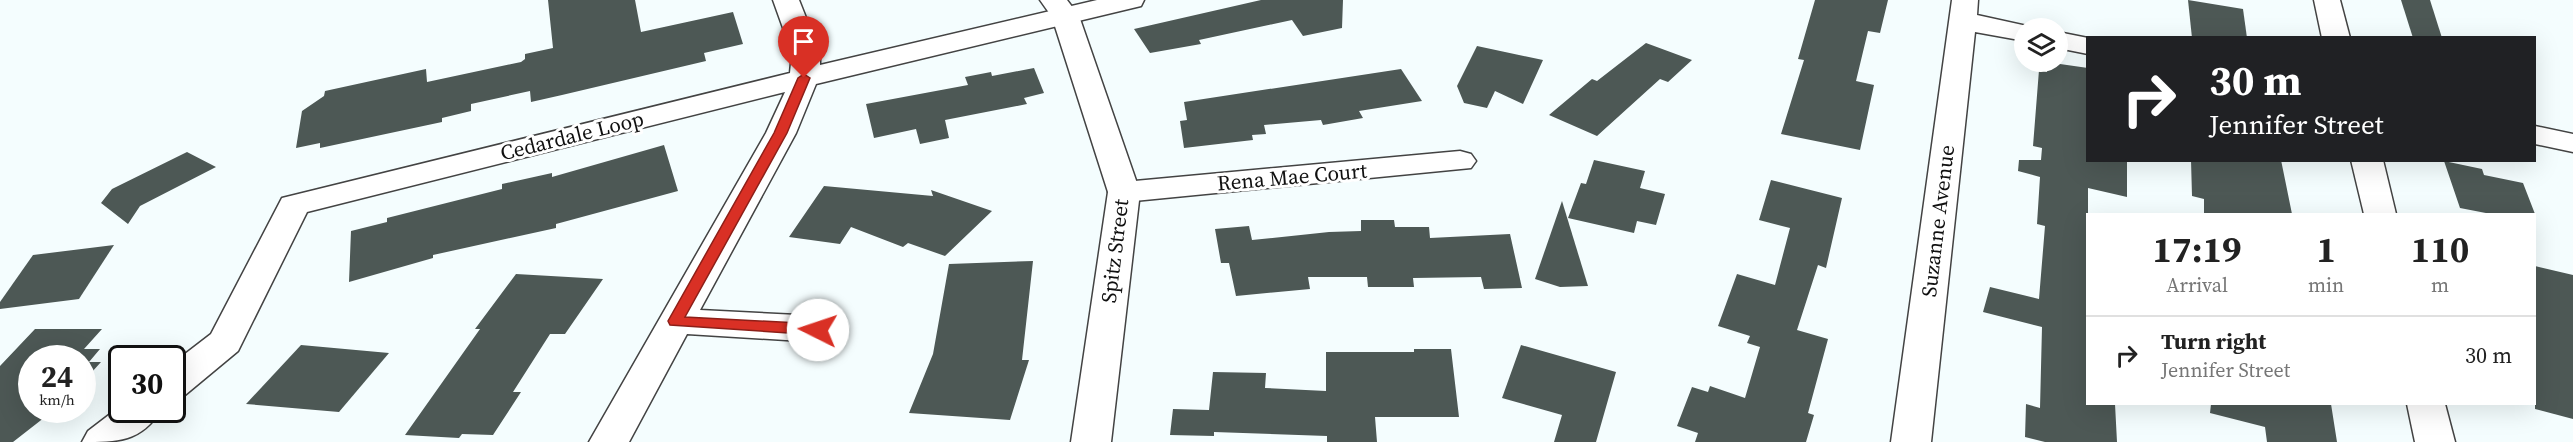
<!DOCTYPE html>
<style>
:root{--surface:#fff;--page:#f6f6f6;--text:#222;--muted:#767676;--line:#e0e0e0}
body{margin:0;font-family:"Source Serif 4",serif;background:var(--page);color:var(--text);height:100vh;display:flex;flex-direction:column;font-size:22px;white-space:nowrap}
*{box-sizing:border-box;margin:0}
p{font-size:20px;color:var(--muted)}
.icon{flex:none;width:33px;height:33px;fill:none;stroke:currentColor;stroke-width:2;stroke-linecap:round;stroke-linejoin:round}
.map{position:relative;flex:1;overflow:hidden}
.sheet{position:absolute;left:2086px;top:213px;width:450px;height:192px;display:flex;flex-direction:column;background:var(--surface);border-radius:0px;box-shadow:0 6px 24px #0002}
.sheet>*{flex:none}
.top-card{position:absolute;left:2086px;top:36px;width:450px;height:126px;border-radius:0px;box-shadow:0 6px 24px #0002;background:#202124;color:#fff;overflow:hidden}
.controls{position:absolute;left:2014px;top:18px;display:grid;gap:12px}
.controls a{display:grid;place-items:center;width:54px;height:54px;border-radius:50%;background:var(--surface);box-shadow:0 6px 24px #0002;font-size:30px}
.speed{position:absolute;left:18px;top:345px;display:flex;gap:12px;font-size:30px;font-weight:700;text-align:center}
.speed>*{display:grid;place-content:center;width:78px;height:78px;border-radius:50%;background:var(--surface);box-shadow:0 6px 24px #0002;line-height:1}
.speed small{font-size:15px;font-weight:400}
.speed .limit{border:3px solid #111;border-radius:9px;background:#fff;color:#111}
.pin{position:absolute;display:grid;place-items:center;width:51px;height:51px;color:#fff;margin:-62px -26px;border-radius:50% 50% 50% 0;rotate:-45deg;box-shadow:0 0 6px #0007}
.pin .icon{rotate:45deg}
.me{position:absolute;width:66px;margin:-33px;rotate:274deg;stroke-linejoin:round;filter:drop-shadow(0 0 4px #0008)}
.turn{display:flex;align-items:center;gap:21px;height:126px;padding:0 24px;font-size:27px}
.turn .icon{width:78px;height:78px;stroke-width:2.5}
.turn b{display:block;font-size:42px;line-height:51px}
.eta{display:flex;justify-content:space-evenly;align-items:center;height:102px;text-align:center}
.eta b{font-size:36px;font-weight:700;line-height:42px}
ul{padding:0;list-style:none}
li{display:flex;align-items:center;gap:18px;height:78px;padding:0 24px;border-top:2px solid var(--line)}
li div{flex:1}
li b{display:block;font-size:22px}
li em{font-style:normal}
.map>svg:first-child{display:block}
</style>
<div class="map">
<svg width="2573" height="442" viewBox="0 0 2573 442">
<rect width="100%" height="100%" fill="#f4fdfe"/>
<g fill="#4d5855">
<polygon points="548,0 635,0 641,32 733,12 743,44 704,53 706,61 562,95 531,102 530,91 471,104 471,111 442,118 442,122 320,148 320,143 296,148 302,111 324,96 325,91 426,69 427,82 521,62 525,59 525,54 553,48"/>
<polygon points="1261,0 1343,0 1342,28 1303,36 1292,20 1199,40 1201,44 1150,53 1134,29"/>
<polygon points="1815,0 1888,0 1880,33 1868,31 1856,81 1874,85 1860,150 1781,134 1804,60 1798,59"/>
<polygon points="2188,0 2243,9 2247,38 2192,38"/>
<polygon points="2401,0 2430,0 2442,38 2413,38"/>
<polygon points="1646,43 1692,60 1668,82 1660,79 1597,136 1549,115 1592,79 1597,81"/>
<polygon points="1477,46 1543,60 1523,104 1495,91 1487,108 1464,103 1457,86"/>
<polygon points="2046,62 2088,68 2088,160 2127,160 2127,197 2088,188 2088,404 2115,404 2117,442 2045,442 2025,437 2026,404 2040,408 2042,327 1983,312 1990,287 2039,299 2045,226 2037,224 2040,177 2018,171 2019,160 2041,160 2042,148 2033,146 2039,70 2047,72"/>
<polygon points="1034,68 1044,93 1024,98 1027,104 945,120 949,138 920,144 916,129 874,138 866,104 968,85 965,77 991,72 992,76"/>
<polygon points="1401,69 1422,101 1359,111 1363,118 1323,125 1321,120 1264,125 1266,134 1252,135 1253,140 1184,148 1180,121 1187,120 1184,102"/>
<polygon points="664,145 678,191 556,224 556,228 433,255 433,258 349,282 351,231 387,222 387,218 502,189 502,184 552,173 552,177"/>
<polygon points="187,152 216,167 140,206 128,224 101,203 112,189"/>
<polygon points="1594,160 1645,171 1640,188 1665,194 1656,225 1637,221 1634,233 1568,218 1581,183 1586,184"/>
<polygon points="2191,160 2281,160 2292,214 2204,214 2204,199 2192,196"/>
<polygon points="2444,161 2482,169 2484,175 2523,183 2535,214 2491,214 2460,208"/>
<polygon points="1771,180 1842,198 1826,268 1818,265 1797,330 1828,339 1808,413 1814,415 1806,442 1695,442 1698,433 1677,426 1692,387 1708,392 1710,386 1745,398 1760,347 1747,343 1750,336 1718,326 1737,274 1775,285 1790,228 1759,220"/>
<polygon points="824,186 933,196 931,190 992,211 945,256 908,243 903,247 851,227 840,244 789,237"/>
<polygon points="1562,201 1588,286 1560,287 1535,279"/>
<polygon points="1361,220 1394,220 1395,227 1429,227 1430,238 1510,234 1522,288 1484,289 1481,277 1413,278 1414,287 1368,287 1367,277 1308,277 1310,289 1236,296 1229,263 1221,263 1215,229 1249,226 1252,240 1329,232 1361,231"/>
<polygon points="114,245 79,299 0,309 0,302 33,255"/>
<polygon points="1033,261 1022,360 1029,360 1010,420 909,413 933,354 949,264"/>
<polygon points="2535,266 2573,275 2573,419 2535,409"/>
<polygon points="516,274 603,279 565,334 550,334 513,392 521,392 493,435 462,434 459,438 405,435 480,329 475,329"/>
<polygon points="35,329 102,329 84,349 100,349 89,362 101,362 82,383 82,358 32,358 32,410 54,410 13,442 0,442 0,366"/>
<polygon points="301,345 389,353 339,412 246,404"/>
<polygon points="1521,345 1616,372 1596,442 1554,442 1562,415 1502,398"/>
<polygon points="1414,349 1451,349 1459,417 1375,417 1377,442 1327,442 1327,436 1214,432 1214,436 1170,435 1173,409 1209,410 1213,372 1266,373 1265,388 1326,391 1326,352 1414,352"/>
<polygon points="2211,404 2331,404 2337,442 2267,442 2265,427 2210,413"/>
</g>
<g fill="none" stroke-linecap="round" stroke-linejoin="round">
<defs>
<g id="minor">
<polygon points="773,0 799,0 820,53 820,65 1097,0 1144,0 1141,6 816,84 796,133 700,310 818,316 831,320 836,329 831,338 818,342 687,334 629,442 589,442 766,133 785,92 307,212 238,351 185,395 172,399 172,364 211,334 282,198 790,73 792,53"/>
<polygon points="1952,0 1978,0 1977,15 2036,28 2025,28 2025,41 1975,32 1931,442 1891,442"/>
<polygon points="2314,0 2340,0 2350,38 2322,38"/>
<polygon points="2058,32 2088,38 2088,54 2058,48"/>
<polygon points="2535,126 2573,134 2573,152 2535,144"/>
<polygon points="1460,151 1471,154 1476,161 1471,168 1124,202 1113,199 1108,192 1113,185 1124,182"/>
<polygon points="2351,160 2383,160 2396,214 2364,214"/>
<polygon points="2407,404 2445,404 2455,442 2415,442"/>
<path d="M122 405V410H161C141 442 118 442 82 442L88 431Z"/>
</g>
<polygon id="tertiary" points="1040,0 1067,0 1079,16 1140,192 1111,442 1071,442 1108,192 1052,17"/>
</defs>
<use href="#minor" stroke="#434343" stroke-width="3"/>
<use href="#tertiary" stroke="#434343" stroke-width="3"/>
<use href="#minor" fill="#fff" fill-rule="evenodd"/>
<use href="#tertiary" fill="#fff" fill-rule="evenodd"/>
</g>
<polygon fill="#d93025" stroke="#8d1f18" stroke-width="1.5" points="804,74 810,78 787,133 685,317 818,324 825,330 818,335 670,325 668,321 774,133 798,78"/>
<g text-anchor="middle" stroke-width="6" stroke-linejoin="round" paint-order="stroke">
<g font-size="21" fill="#101010" stroke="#fff">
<text transform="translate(572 136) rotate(-14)" y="7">Cedardale Loop</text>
<text transform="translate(1292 177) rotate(-5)" y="7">Rena Mae Court</text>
<text transform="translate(1938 221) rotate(-83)" y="7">Suzanne Avenue</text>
<text transform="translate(1115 251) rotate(-83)" y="7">Spitz Street</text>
</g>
</g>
</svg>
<div class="controls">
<a><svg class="icon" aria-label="layers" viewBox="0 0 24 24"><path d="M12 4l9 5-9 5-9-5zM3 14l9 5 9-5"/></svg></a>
</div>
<div class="speed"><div>24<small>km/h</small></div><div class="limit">30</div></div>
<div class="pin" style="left:804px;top:78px;background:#d93025"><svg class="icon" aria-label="arrive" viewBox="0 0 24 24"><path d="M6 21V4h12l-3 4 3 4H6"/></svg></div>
<svg class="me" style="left:818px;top:330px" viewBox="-20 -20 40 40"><circle r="19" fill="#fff"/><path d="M0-13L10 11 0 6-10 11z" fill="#d93025"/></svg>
<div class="top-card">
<div class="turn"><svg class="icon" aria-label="right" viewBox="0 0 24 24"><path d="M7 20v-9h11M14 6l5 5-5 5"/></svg><div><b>30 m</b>Jennifer Street</div></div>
</div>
<section class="sheet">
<div class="eta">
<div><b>17:19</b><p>Arrival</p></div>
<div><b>1</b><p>min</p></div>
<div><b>110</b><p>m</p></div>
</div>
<ul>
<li><svg class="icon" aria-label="right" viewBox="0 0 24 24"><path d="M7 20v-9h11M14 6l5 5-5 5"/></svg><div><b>Turn right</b><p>Jennifer Street</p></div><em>30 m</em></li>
</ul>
</section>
</div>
